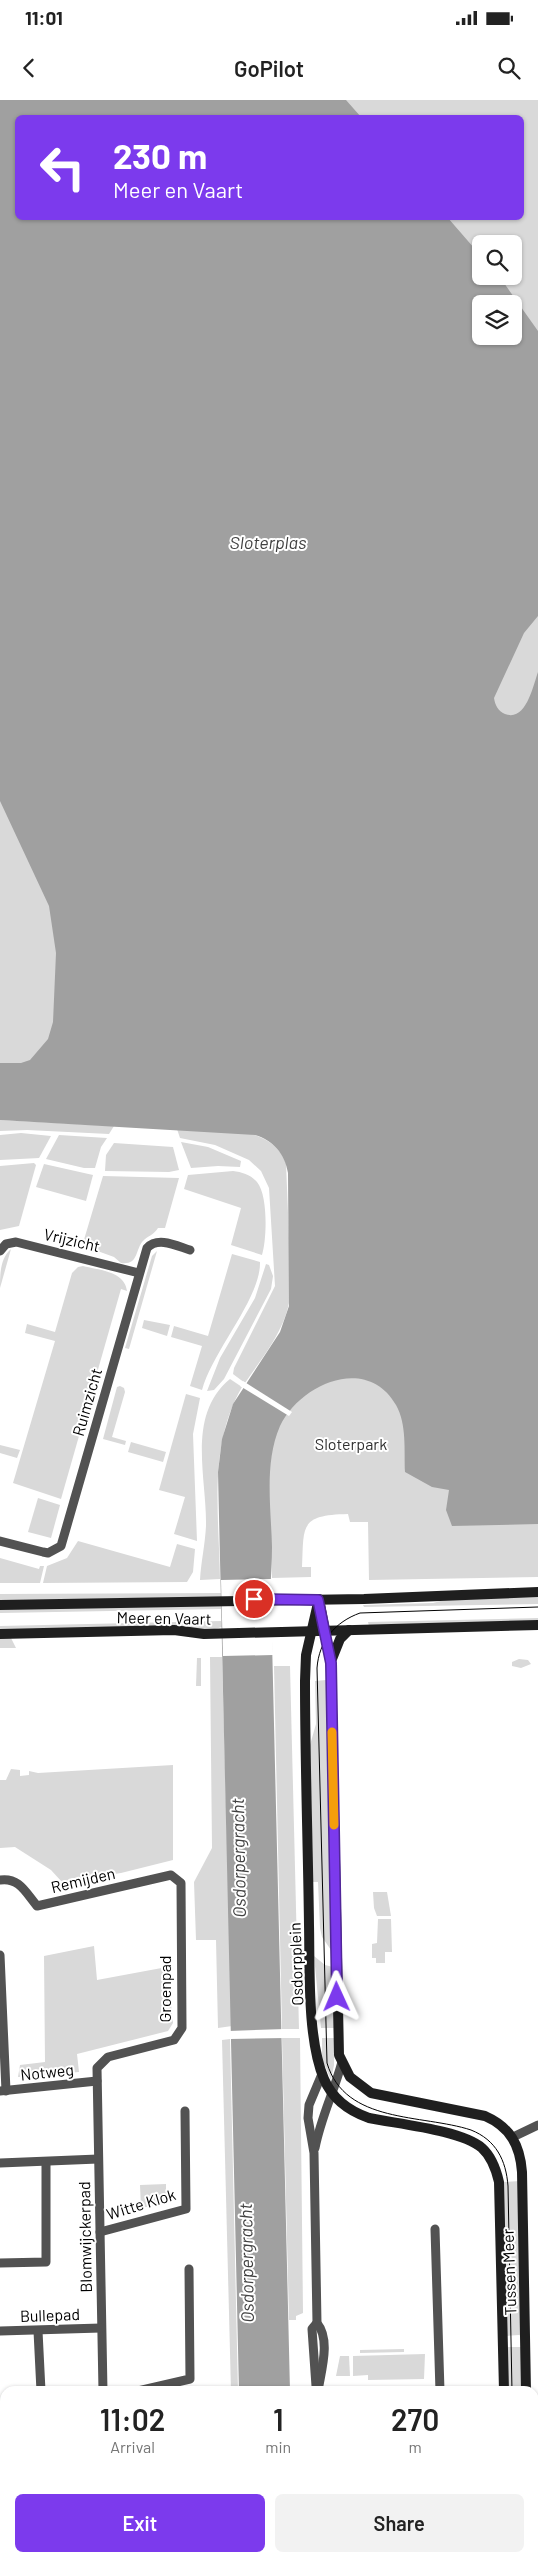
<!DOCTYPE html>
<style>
:root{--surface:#fff;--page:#f2f2f2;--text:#222;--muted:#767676;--accent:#7c3aed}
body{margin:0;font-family:Barlow,sans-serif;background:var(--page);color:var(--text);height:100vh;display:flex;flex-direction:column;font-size:19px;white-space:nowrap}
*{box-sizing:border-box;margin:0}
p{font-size:16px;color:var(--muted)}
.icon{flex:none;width:28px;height:28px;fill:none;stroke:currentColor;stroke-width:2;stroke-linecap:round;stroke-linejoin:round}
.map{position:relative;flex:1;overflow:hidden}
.side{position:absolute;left:0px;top:2286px;width:539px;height:176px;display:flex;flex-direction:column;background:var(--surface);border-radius:15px 15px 0 0;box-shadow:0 1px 4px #0004}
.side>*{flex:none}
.guide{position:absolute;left:15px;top:15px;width:509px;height:105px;border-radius:8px;box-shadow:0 1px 4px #0004;background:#7c3aed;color:#fff;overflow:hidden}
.controls{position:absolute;left:472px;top:135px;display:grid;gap:10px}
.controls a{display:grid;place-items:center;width:50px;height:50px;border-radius:8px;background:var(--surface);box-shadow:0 1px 4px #0004;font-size:25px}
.pin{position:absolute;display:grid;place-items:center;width:42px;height:42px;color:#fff;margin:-21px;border:2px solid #fff;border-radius:50%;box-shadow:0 1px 5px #0007}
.me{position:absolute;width:55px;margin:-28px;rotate:359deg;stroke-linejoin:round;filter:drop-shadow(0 0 4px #0008)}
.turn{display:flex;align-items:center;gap:18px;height:105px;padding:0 15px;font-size:22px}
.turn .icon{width:65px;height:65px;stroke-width:2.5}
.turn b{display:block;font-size:35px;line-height:42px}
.eta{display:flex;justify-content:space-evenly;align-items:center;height:85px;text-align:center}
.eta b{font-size:30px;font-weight:600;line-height:35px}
.button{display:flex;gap:10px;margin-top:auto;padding:10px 15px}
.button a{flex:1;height:58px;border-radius:8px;background:var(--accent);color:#fff;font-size:20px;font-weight:600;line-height:58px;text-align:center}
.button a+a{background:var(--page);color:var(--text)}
.status{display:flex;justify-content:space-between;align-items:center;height:35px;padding:0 25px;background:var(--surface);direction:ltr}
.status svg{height:14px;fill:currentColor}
header{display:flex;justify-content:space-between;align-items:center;height:65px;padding:0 15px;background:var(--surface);font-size:22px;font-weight:600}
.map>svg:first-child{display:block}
</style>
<div class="status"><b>11:01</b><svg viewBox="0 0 49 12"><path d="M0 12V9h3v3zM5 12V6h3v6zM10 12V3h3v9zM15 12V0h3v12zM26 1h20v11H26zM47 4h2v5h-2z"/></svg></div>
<header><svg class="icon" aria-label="back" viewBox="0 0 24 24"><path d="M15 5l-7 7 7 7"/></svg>GoPilot<svg class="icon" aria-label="search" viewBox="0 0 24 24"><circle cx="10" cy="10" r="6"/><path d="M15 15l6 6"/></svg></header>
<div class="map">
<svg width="538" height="2462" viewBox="0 0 538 2462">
<rect width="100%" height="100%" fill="#fff"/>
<g fill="#d9d9d9" fill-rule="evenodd">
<path d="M303 0H538V329L514 236V204H481L397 118H521V18L317 17ZM481 144H514V176H481Z"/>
<polygon points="538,483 538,766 455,550"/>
<polygon points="0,582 101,987 0,993"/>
<polygon points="0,1020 114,1026 109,1034 27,1030 0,1031"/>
<path d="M177 1029C213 1031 270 1022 286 1063L291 1188C289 1226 266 1252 245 1283L233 1274 234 1268 275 1186 269 1088 261 1071 249 1060 215 1045 180 1038Z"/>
<polygon points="21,1033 51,1036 39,1058 0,1060 0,1035"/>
<polygon points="59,1035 107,1038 101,1047 95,1068 84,1068 46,1059"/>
<polygon points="181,1042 208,1047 241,1061 240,1067 218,1066 191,1068"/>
<polygon points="114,1043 173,1047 179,1070 169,1072 105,1071 106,1055"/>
<polygon points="34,1063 36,1065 19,1126 0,1130 0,1066"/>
<polygon points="44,1064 93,1075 86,1101 36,1087"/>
<path d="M233 1071C242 1072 251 1075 257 1082 268 1095 267 1139 262 1155L231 1145 241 1108 184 1089 188 1075Z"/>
<path d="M103 1076 179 1078 165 1128H158C154 1135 147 1136 142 1142 135 1152 138 1165 121 1163L114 1157 92 1149 83 1143Z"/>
<path d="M11 1149 0 1188C0 1175 0 1158 11 1149Z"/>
<polygon points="157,1151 129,1249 125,1248 152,1156"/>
<path d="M232 1154 260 1162C261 1198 213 1250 202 1290L190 1286 202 1246 171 1237 174 1226 208 1236Z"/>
<polygon points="266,1164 269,1165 273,1176 271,1189 224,1279 214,1290 207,1291 220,1258 255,1198"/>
<path d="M83 1166C98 1170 125 1171 127 1191L121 1189 61 1399 13 1383 55 1241 25 1233 27 1224 55 1232 72 1173 78 1167Z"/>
<polygon points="144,1220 170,1225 167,1236 142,1228"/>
<path d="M372 1257 538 1372V1477L369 1480 368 1422H350L348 1414C299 1415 304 1426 302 1467H311V1477L272 1478 266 1341 287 1297Z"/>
<path d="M230 1279 242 1287C208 1345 219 1415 220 1479L200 1480C201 1462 205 1445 206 1426 207 1378 186 1315 230 1279Z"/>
<polygon points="120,1286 124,1288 125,1292 112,1337 126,1341 125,1345 103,1339 117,1287"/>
<polygon points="186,1294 200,1298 193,1334 197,1441 174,1434 185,1397 159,1390"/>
<polygon points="131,1342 166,1352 163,1362 128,1352"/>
<polygon points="0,1345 20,1350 17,1358 0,1353"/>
<polygon points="38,1398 60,1405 51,1438 28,1432"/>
<polygon points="78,1441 170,1467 177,1444 195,1449 193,1472 187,1482 43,1483 47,1466 67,1458"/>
<polygon points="0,1458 39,1469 40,1466 44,1466 40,1483 0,1483"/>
<polygon points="221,1493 221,1497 0,1502 0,1494"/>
<polygon points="538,1495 538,1504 364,1507 363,1505 433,1503 452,1498"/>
<polygon points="221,1503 221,1509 0,1513 0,1508"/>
<polygon points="538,1518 538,1522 369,1526 368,1522"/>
<polygon points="221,1521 222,1527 211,1530 0,1531 0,1526"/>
<polygon points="0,1537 11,1538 16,1548 0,1548"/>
<polygon points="210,1557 222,1557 232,1926 218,1928 216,1840 196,1840 194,1782 212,1748"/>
<polygon points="197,1558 201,1558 201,1586 196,1586"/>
<polygon points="519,1559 528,1560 531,1564 521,1568 512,1566 512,1562"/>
<polygon points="274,1566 290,1566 299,1929 282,1929"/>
<polygon points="326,1580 332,1849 331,1850 322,1837 320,1828 318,1782 313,1782 310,1645 316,1624 315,1581"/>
<polygon points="173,1665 173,1760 121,1773 62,1782 51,1770 15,1747 0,1748 0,1680 6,1680 11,1669 20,1670 20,1676 29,1675 29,1671 38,1673"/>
<polygon points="373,1792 387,1792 391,1816 377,1816 374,1808"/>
<polygon points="378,1819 391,1819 392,1852 385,1852 385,1846 385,1863 376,1863 376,1858 372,1858 372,1844 377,1843"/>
<polygon points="94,1846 97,1880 167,1867 173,1923 168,1931 77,1954 79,1972 18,1977 20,1965 45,1962 44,1856"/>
<polygon points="314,1856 325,1865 333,1867 334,1928 321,1928"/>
<polygon points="282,1938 300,1938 303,2213 296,2216 296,2220 289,2220"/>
<polygon points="322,1938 334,1938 334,1965 331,1980 322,1959"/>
<polygon points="230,1939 238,2291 231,2291 222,1940"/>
<polygon points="520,2081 523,2236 519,2235 505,2236 502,2082"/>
<polygon points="166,2084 166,2103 141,2108 140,2085"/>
<polygon points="505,2247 523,2247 523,2291 508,2291"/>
<polygon points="404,2249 404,2252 360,2253 360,2250"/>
<polygon points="425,2254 424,2279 368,2280 368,2275 353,2276 353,2256"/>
<polygon points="340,2256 349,2256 350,2276 336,2276"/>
</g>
<path fill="#a0a0a0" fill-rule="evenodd" d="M0 0H346L361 17 18 18V118H448L481 156V176H499L538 231V516L524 533 494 598C495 605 498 611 505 614 526 622 533 586 538 572V1424L452 1426 446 1410 449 1390 432 1387 405 1372C404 1351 407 1324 396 1305 367 1254 300 1284 280 1326 264 1363 271 1407 272 1447 272 1466 270 1481 271 1499L290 2291H239L218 1372 222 1339 233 1304 280 1232 289 1206 288 1073C285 1054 273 1040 255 1035L0 1020V963H21L30 960 48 939 53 922 56 853 49 806 0 701ZM481 204H514V236H481Z"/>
<g fill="#fff">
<polygon points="243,1281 292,1312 289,1316 240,1286"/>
<polygon points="271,1479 273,1555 223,1556 221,1480"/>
<polygon points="285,1929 285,1938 230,1939 229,1931"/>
</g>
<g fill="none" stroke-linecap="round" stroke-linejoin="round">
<g stroke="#525252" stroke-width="9">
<polyline points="0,1151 6,1144 16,1142 139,1173"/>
<path d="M0 1441 43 1452 48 1453 61 1446 147 1148C158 1136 177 1146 190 1150"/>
<path d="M0 1780C19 1777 26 1793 37 1806L171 1775 181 1783 182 1928 174 1940 108 1957 97 1968 103 2291"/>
<polyline points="0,1855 6,1991"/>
<polyline points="0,1991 97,1981"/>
<polyline points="513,2037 538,2025"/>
<path d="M315 2048C321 2017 334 1992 342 1962"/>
<polyline points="0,2063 98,2059"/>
<polyline points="435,2129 440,2291"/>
<polyline points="100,2132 186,2109 185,2011"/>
<polyline points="0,2163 46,2162 46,2062"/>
<polyline points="0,2231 101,2228"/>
<polyline points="38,2231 41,2291"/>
<polyline points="316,2286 312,2229 317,2223"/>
<polyline points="138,2291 190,2279 189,2169"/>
<path d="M318 2291C321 2271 331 2240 317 2223L314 2053 308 2018 309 2005 322 1974"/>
<polyline points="0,2325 5,2325"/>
<polyline points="0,2391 5,2391"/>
<polyline points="534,2449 538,2448"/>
<polyline points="530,2458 538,2458"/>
</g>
<g stroke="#1f1f1f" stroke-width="10">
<path d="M319 1499 331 1563 339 1955 350 1977 371 1993 485 2016C510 2027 520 2045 522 2072L526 2291"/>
<path d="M318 1503 306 1555 305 1581C305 1662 308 1744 309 1825 310 1869 307 1939 324 1979 332 1998 349 2011 369 2018 397 2024 461 2030 482 2048 492 2057 496 2069 499 2082L504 2291"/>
<polyline points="0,1505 364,1499 538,1492"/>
<polyline points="0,1534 174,1530 204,1534 538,1525"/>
<polyline points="332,1559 340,1539 349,1530"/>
<polyline points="276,2458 292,2462"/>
<polyline points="330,2458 358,2458"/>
<polyline points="474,2458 530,2458"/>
<polyline points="100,2462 272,2458"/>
<polyline points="298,2462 319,2458"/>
</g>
<g stroke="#000" stroke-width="1">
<path d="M512 2291 508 2086C506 2060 496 2040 471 2030 422 2014 345 2024 327 1963L317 1568C319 1541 335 1522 360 1513L538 1507"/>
<polyline points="521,2458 521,2462"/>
</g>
</g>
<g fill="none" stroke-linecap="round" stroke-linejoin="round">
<defs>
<polyline id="route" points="254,1499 318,1500 331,1563 337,1897"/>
</defs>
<use href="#route" stroke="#51269a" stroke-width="12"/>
<use href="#route" stroke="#7c3aed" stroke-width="9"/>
<polyline stroke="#f59e0b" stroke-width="9" points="332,1632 334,1725"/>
</g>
<g text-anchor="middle" stroke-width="4" stroke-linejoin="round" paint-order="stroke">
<g font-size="16" fill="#000" stroke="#fff">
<text transform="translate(72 1140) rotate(13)" y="6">Vrijzicht</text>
<text transform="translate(87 1302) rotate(-74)" y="6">Ruimzicht</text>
<text transform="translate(164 1518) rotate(1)" y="6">Meer en Vaart</text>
<text transform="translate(83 1780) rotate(-13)" y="6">Remijden</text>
<text transform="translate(296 1864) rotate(-92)" y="6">Osdorpplein</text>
<text transform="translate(165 1889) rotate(-90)" y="6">Groenpad</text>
<text transform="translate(47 1972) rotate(-6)" y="6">Notweg</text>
<text transform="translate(141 2104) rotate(-17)" y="6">Witte Klok</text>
<text transform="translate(85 2137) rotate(-91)" y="6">Blomwijckerpad</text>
<text transform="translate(509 2172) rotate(-92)" y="6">Tussen Meer</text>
<text transform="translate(50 2215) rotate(-2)" y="6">Bullepad</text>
</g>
<g font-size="16" fill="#303030" stroke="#fff">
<text x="351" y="1350">Sloterpark</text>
</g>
<g font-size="18" font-style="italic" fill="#414141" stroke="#fff">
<text x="268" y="449">Sloterplas</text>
<text transform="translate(239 1758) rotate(-91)" y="6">Osdorpergracht</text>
<text transform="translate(247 2163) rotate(-91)" y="6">Osdorpergracht</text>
</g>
</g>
</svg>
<div class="controls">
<a><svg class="icon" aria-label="search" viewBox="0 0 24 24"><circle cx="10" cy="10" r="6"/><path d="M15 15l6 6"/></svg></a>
<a><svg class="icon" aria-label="layers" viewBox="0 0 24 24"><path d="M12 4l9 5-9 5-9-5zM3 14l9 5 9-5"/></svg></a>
</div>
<div class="pin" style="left:254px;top:1499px;background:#d93025"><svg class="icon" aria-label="arrive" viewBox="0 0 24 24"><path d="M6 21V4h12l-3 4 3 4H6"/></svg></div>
<svg class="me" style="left:337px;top:1897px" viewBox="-20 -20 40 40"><path d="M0-17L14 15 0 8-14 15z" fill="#7c3aed" stroke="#fff" stroke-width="4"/></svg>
<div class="guide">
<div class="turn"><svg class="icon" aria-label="left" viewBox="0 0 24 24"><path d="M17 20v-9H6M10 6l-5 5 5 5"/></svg><div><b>230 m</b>Meer en Vaart</div></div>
</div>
<section class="side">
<div class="eta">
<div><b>11:02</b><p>Arrival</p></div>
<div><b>1</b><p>min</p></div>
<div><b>270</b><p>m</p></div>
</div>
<div class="button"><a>Exit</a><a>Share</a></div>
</section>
</div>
